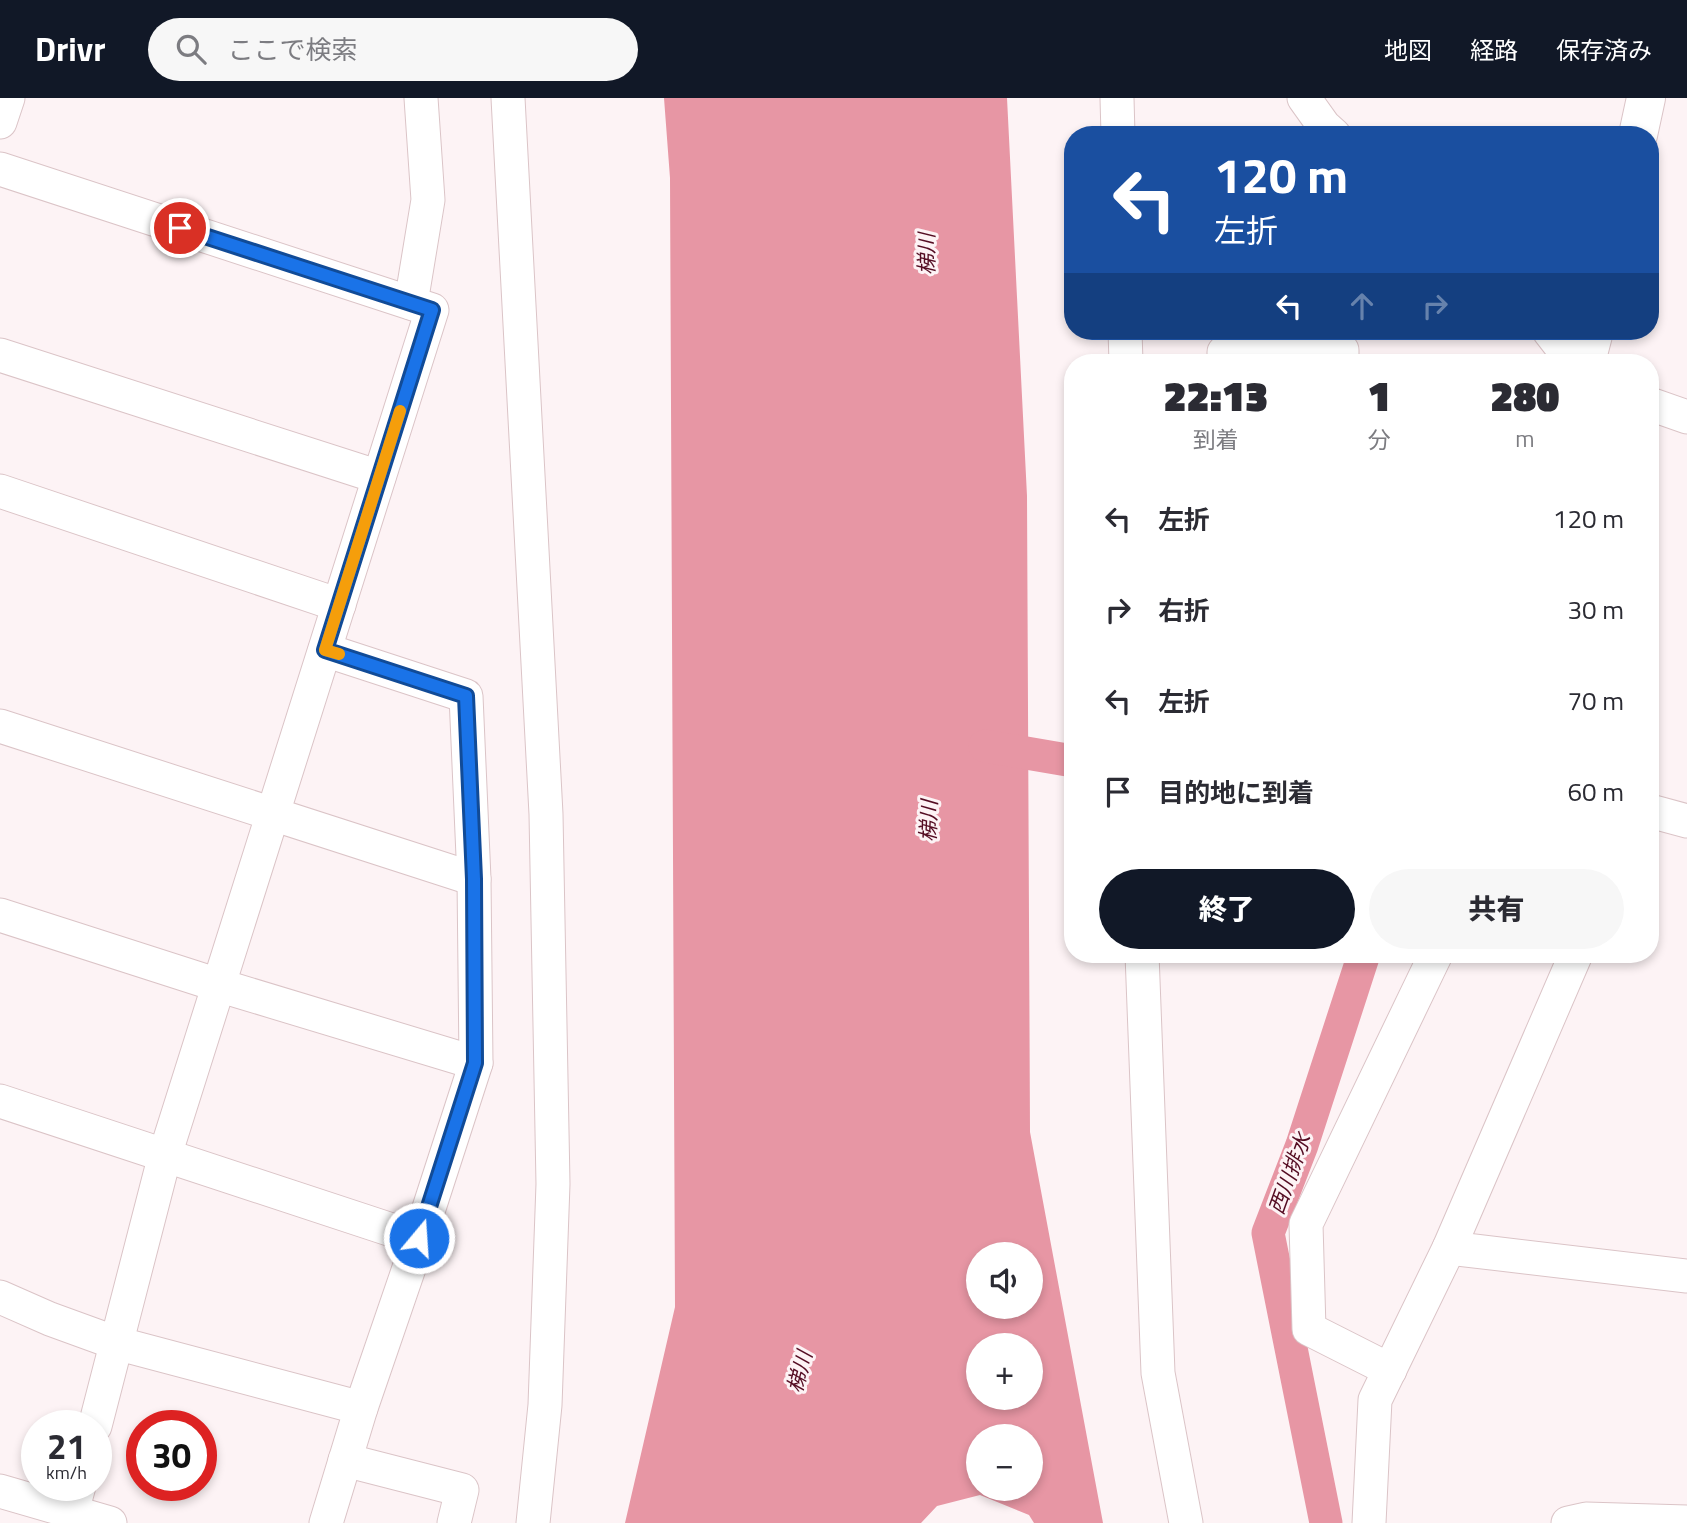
<!DOCTYPE html>
<html lang="ja">
<meta charset="utf-8">
<style>
:root{--surface:#fff;--page:#f7f7f7;--text:#2b2b33;--muted:#7c7c81;--accent:#111827}
body{margin:0;font-family:"Titillium Web","Noto Sans JP",sans-serif;background:var(--page);color:var(--text);height:100vh;display:flex;flex-direction:column;font-size:26px;white-space:nowrap}
*{box-sizing:border-box;margin:0}
p{font-size:23px;color:var(--muted)}
.icon{flex:none;width:38px;height:38px;fill:none;stroke:currentColor;stroke-width:2;stroke-linecap:round;stroke-linejoin:round}
.map{position:relative;flex:1;overflow:hidden}
.sheet{position:absolute;left:1064px;top:256px;width:595px;height:609px;display:flex;flex-direction:column;background:var(--surface);border-radius:28px;box-shadow:0 4px 10px #0003}
.sheet>*{flex:none}
.top-card{position:absolute;left:1064px;top:28px;width:595px;height:214px;border-radius:28px;box-shadow:0 4px 10px #0003;background:#1a4fa0;color:#fff;overflow:hidden}
.tools{position:absolute;left:966px;top:1144px;display:grid;gap:14px}
.tools a{display:grid;place-items:center;width:77px;height:77px;border-radius:50%;background:var(--surface);box-shadow:0 4px 10px #0003;font-size:35px}
.speed{position:absolute;left:21px;top:1312px;display:flex;gap:14px;font-size:35px;font-weight:700;text-align:center}
.speed>*{display:grid;place-content:center;width:91px;height:91px;border-radius:50%;background:var(--surface);box-shadow:0 4px 10px #0003;line-height:1}
.speed small{font-size:18px;font-weight:400}
.speed .limit{border:10px solid #d22;background:#fff;color:#111}
.pin{position:absolute;display:grid;place-items:center;width:60px;height:60px;color:#fff;margin:-30px;border:4px solid #fff;border-radius:50%;box-shadow:0 2px 7px #0007}
.me{position:absolute;width:77px;margin:-38px;rotate:18deg;stroke-linejoin:round;filter:drop-shadow(0 0 5px #0008)}
.turn{display:flex;align-items:center;gap:24px;height:147px;padding:0 35px;font-size:32px}
.turn .icon{width:91px;height:91px;stroke-width:2.5}
.turn b{display:block;font-size:49px;line-height:60px}
.lanes{display:flex;align-items:center;height:66px;padding:0 35px;background:#0003;justify-content:center;gap:35px;direction:ltr}
.lanes .off{opacity:.35}
.eta{display:flex;justify-content:space-evenly;align-items:center;height:119px;text-align:center}
.eta b{font-size:42px;font-weight:800;line-height:49px}
.action{display:flex;gap:14px;margin-top:auto;padding:14px 35px}
.action a{flex:1;height:80px;border-radius:42px;background:var(--accent);color:#fff;font-size:28px;font-weight:800;line-height:80px;text-align:center}
.action a+a{background:var(--page);color:var(--text)}
ul{padding:0;list-style:none}
li{display:flex;align-items:center;gap:21px;height:91px;padding:0 35px}
li div{flex:1}
li b{display:block;font-size:26px}
li em{font-style:normal}
header{display:flex;align-items:center;gap:42px;box-sizing:border-box;height:98px;padding:0 35px;background:var(--accent);color:#fff}
header strong{font-size:33px}
nav{display:flex;gap:38px;margin-inline-start:auto;font-size:24px}
.search{width:490px;height:63px;background:var(--page);display:flex;align-items:center;gap:18px;box-sizing:border-box;padding:0 24px;border-radius:38px;color:var(--muted);font-size:26px}
.map>svg:first-child{display:block}
</style>
<header>
<strong>Drivr</strong>
<div class="search"><svg class="icon" aria-label="search" viewBox="0 0 24 24"><circle cx="10" cy="10" r="6"/><path d="M15 15l6 6"/></svg>ここで検索</div>
<nav><a>地図</a><a>経路</a><a>保存済み</a></nav>
</header>
<div class="map">
<svg width="1687" height="1425" viewBox="0 0 1687 1425">
<rect width="100%" height="100%" fill="#fdf3f5"/>
<path fill="#e796a4" fill-rule="evenodd" d="M664 0H1007L1027 398 1030 1034 1103 1425H1034L1029 1417 980 1397 937 1408 921 1425H625L675 1209 670 80ZM978 1157H1031V1209H978ZM978 1248H1031V1300H978ZM978 1339H1031V1391H978Z"/>
<g fill="none" stroke-linecap="round" stroke-linejoin="round">
<g stroke="#e796a4" stroke-width="33">
<polyline points="985,648 1073,663"/>
<polyline points="1326,1425 1268,1135 1302,1047 1364,856"/>
</g>
<defs>
<g id="street">
<polyline points="508,0 546,716 553,1086 545,1307 533,1425"/>
<polyline points="1117,0 1118,37"/>
<polyline points="1304,0 1324,28 1334,37"/>
<polyline points="0,24 8,0"/>
<polyline points="0,71 432,212 165,1057 95,1328"/>
<polyline points="411,205 428,102 421,0"/>
<polyline points="1125,233 1126,264"/>
<polyline points="1549,233 1573,264"/>
<polyline points="0,257 379,379"/>
<polyline points="1224,264 1224,254 1342,252 1342,264"/>
<polyline points="1650,306 1687,319"/>
<polyline points="0,393 339,507"/>
<polyline points="325,552 466,598 474,781 476,965 419,1141 361,1310 326,1425"/>
<polyline points="0,628 474,781"/>
<polyline points="1650,713 1687,723"/>
<polyline points="0,817 218,887 476,965"/>
<polyline points="1142,856 1158,1275 1186,1425"/>
<polyline points="0,1003 419,1141"/>
<polyline points="1449,1150 1687,1178"/>
<polyline points="0,1199 50,1221 116,1245 361,1310"/>
<polyline points="1390,1272 1309,1231 1306,1126 1436,856"/>
<polyline points="345,1362 462,1392 454,1425"/>
<polyline points="0,1393 110,1425"/>
<polyline points="69,1425 79,1388"/>
<polyline points="1369,1425 1375,1302 1449,1150 1576,856"/>
<polyline points="1568,1425 1586,1421 1687,1424"/>
</g>
<g id="secondary">
<polyline points="1638,37 1646,0"/>
<polyline points="1586,264 1594,233"/>
</g>
</defs>
<use href="#street" stroke="#dbc4c7" stroke-width="35"/>
<use href="#secondary" stroke="#dbc4c7" stroke-width="40"/>
<use href="#street" stroke="#fff" stroke-width="33"/>
<use href="#secondary" stroke="#fff" stroke-width="38"/>
</g>
<g fill="none" stroke-linecap="round" stroke-linejoin="round">
<defs>
<polyline id="route" points="180,130 432,212 325,552 466,598 474,781 475,965 419,1140"/>
</defs>
<use href="#route" stroke="#114b97" stroke-width="18"/>
<use href="#route" stroke="#1a73e8" stroke-width="12"/>
<polyline stroke="#f59e0b" stroke-width="12" points="339,556 325,552 400,313"/>
</g>
<g text-anchor="middle" stroke-width="6" stroke-linejoin="round" paint-order="stroke">
<g font-size="21" font-style="italic" fill="#540c22" stroke="#fdf3f5">
<text transform="translate(927 156) rotate(-90)" y="7">梯川</text>
<text transform="translate(929 723) rotate(-88)" y="7">梯川</text>
<text transform="translate(1290 1076) rotate(-70)" y="7">西川排水</text>
<text transform="translate(800 1274) rotate(-75)" y="7">梯川</text>
</g>
</g>
</svg>
<div class="tools">
<a><svg class="icon" aria-label="sound" viewBox="0 0 24 24"><path d="M4 9h4l5-4v14l-5-4H4zM17 9q2 3 0 6"/></svg></a>
<a>+</a>
<a>−</a>
</div>
<div class="speed"><div>21<small>km/h</small></div><div class="limit">30</div></div>
<div class="pin" style="left:180px;top:130px;background:#d93025"><svg class="icon" aria-label="arrive" viewBox="0 0 24 24"><path d="M6 21V4h12l-3 4 3 4H6"/></svg></div>
<svg class="me" style="left:419px;top:1140px" viewBox="-20 -20 40 40"><circle r="17" fill="#1a73e8" stroke="#fff" stroke-width="3"/><path d="M0-11L8 9 0 5-8 9z" fill="#fff"/></svg>
<div class="top-card">
<div class="turn"><svg class="icon" aria-label="left" viewBox="0 0 24 24"><path d="M17 20v-9H6M10 6l-5 5 5 5"/></svg><div><b>120 m</b>左折</div></div>
<div class="lanes"><svg class="icon" aria-label="left" viewBox="0 0 24 24"><path d="M17 20v-9H6M10 6l-5 5 5 5"/></svg><svg class="icon off" aria-label="ahead" viewBox="0 0 24 24"><path d="M12 20V5M6 11l6-6 6 6"/></svg><svg class="icon off" aria-label="right" viewBox="0 0 24 24"><path d="M7 20v-9h11M14 6l5 5-5 5"/></svg></div>
</div>
<section class="sheet">
<div class="eta">
<div><b>22:13</b><p>到着</p></div>
<div><b>1</b><p>分</p></div>
<div><b>280</b><p>m</p></div>
</div>
<ul>
<li><svg class="icon" aria-label="left" viewBox="0 0 24 24"><path d="M17 20v-9H6M10 6l-5 5 5 5"/></svg><div><b>左折</b></div><em>120 m</em></li>
<li><svg class="icon" aria-label="right" viewBox="0 0 24 24"><path d="M7 20v-9h11M14 6l5 5-5 5"/></svg><div><b>右折</b></div><em>30 m</em></li>
<li><svg class="icon" aria-label="left" viewBox="0 0 24 24"><path d="M17 20v-9H6M10 6l-5 5 5 5"/></svg><div><b>左折</b></div><em>70 m</em></li>
<li><svg class="icon" aria-label="arrive" viewBox="0 0 24 24"><path d="M6 21V4h12l-3 4 3 4H6"/></svg><div><b>目的地に到着</b></div><em>60 m</em></li>
</ul>
<div class="action"><a>終了</a><a>共有</a></div>
</section>
</div>
